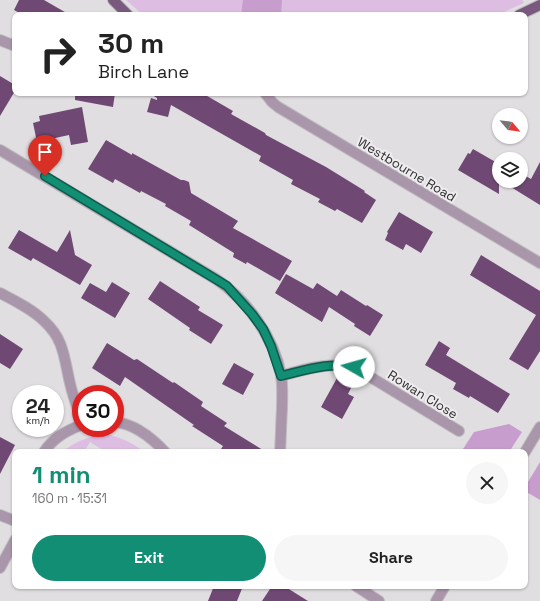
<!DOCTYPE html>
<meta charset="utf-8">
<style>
:root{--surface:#fff;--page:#f6f6f6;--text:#222;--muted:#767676;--accent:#118e73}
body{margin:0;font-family:"Space Grotesk",sans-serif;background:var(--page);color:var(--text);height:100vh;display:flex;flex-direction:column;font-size:15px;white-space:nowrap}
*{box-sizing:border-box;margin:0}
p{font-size:13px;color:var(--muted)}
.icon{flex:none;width:22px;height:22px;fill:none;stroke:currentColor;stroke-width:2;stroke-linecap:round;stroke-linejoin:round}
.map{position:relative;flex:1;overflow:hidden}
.details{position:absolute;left:12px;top:449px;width:516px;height:140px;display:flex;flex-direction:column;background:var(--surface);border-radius:8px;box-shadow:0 1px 3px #0004}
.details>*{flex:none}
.hud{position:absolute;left:12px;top:12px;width:516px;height:84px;border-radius:8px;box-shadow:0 1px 3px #0004;background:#fff;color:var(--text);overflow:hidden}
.needle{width:26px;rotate:119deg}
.tools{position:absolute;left:492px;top:108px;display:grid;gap:8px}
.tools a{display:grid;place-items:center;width:36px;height:36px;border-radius:50%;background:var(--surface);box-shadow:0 1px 3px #0004;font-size:20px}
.speed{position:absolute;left:12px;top:385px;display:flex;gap:8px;font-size:20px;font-weight:700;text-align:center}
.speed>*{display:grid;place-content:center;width:52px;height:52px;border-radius:50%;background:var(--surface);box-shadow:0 1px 3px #0004;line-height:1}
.speed small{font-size:10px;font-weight:400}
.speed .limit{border:6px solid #d22;background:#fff;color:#111}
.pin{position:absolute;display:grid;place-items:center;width:34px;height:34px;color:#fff;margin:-41px -17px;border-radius:50% 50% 50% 0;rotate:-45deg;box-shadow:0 0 4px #0007}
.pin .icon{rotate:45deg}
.me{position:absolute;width:44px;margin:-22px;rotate:277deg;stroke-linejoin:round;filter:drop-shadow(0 0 3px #0008)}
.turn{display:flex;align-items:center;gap:14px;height:84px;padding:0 20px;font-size:18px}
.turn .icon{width:52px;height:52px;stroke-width:2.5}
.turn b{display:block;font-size:28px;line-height:34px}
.round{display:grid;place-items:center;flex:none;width:42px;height:42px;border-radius:21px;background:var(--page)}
.head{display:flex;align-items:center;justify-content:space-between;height:68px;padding:0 20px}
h1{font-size:24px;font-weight:700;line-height:30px;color:var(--accent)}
.button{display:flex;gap:8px;margin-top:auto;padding:8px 20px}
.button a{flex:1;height:46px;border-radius:24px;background:var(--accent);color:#fff;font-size:16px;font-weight:700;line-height:46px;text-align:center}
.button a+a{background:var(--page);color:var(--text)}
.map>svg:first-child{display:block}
</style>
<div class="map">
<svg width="540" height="601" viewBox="0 0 540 601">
<rect width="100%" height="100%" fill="#e1dee2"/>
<g fill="#debde3">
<polygon points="126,0 522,0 524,3 497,15 143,15"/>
<path d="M106 434C121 438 132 442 144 452H106L90 442 84 452H62C76 441 89 436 106 434Z"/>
</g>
<g fill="#c79dcd">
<polygon points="243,0 282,0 281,15 241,15"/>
<polygon points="509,424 522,432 509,452 467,452 463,449 474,432"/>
<polygon points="540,462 540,500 525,491 525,487"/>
</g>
<g fill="#6f4974">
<polygon points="19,0 44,0 70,15 23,15 14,10"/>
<polygon points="0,76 15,85 15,91 0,116"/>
<polygon points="75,93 115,93 113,107 75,100"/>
<polygon points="149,93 202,93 233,111 231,114 265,133 266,135 326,167 365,191 364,192 376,200 362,223 337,209 335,211 318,202 320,199 291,184 293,180 259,161 261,156 171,105 168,117 147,112 151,98 157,100 157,98"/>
<polygon points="82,107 88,142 71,145 69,135 37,142 33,123 40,121 39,116"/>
<polygon points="106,140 132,155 132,153 181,180 184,180 189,182 191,193 238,221 233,228 292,261 280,281 247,262 246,264 233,257 234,253 189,225 191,221 165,206 166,204 141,191 140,193 115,179 113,183 88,169"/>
<polygon points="473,149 499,164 499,194 458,170 468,153 470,154"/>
<polygon points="540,162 540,205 501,181 521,181 524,175 531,179"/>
<polygon points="399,212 433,232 421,253 406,244 403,250 385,240 388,233 387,232"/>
<polygon points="19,230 57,252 70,230 75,255 92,265 80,285 33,258 31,261 8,248"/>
<polygon points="481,255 540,291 540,351 528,370 509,359 536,315 470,275"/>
<polygon points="286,274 313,289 317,283 337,296 341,290 366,306 367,305 383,315 370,336 354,326 355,324 329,307 322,322 275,293"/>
<polygon points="160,281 200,307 198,310 223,325 211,344 189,330 190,328 148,299"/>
<polygon points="112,282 130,293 115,318 81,298 90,283 106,292"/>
<polygon points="0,334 23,349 10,369 0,363"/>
<polygon points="439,341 450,348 446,355 510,394 498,413 470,396 469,398 453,389 456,383 425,365"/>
<polygon points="107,343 134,360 137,359 173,383 174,382 203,402 201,406 227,423 224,426 266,452 219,452 223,446 192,426 194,425 125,377 120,386 92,368"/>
<polygon points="234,363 254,374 243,395 222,384"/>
<polygon points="337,378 352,386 348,394 354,397 342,419 321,407"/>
<polygon points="0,437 15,445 0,474"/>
<polygon points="214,586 243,586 237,601 208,601"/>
<polygon points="272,586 284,586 308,601 262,601"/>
</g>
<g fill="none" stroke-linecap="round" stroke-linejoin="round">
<defs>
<g id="minor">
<polyline points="0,40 15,46"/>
<polyline points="265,93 272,102 278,107 540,263"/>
<path d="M0 150 216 279C247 300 274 337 281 375 283 386 282 398 282 409 281 423 281 438 280 452"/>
<path d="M0 293C15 301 32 309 44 321 63 338 64 356 69 379 72 393 76 405 81 418"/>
<path d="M281 376C305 369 329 362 354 367L459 431"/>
<path d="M115 422C135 424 152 438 165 452"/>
<path d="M44 452C53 438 66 431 81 425"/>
<polyline points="525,452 540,427"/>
<polyline points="0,515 15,521"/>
<polyline points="0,568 15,540"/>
<polyline points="356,586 379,601"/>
<polyline points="436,601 445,586"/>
</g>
<g id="major">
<polyline points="113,0 128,15"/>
<polyline points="519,15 540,5"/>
</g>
</defs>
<use href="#minor" stroke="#bdbbbe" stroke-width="12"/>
<use href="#major" stroke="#bdbbbe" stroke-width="12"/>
<use href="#minor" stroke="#a996ab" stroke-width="10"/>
<use href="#major" stroke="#7a597f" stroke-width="10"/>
</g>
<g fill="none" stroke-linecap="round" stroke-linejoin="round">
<defs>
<path id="route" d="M45 176 227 286 252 314 263 329 271 346 281 376C306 370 328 362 354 367"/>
</defs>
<use href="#route" stroke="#0b5c4b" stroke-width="10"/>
<use href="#route" stroke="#118e73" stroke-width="7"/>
</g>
<g text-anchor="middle" stroke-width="4" stroke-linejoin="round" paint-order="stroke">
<g font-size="13" fill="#2f2e2f" stroke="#efecef">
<text transform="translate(407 169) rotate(31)" y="5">Westbourne Road</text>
<text transform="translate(423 394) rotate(32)" y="5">Rowan Close</text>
</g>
</g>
</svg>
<div class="tools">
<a><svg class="needle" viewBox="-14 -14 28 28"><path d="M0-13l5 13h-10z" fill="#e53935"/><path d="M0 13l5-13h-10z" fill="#767676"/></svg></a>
<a><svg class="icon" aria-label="layers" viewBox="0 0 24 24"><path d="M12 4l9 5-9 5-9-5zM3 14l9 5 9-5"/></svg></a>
</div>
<div class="speed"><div>24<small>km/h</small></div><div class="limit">30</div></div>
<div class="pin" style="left:45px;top:176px;background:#d93025"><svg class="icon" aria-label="arrive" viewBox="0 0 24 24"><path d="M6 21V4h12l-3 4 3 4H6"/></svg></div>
<svg class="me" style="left:354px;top:367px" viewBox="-20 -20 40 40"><circle r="19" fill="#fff"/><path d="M0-13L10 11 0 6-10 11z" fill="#118e73"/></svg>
<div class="hud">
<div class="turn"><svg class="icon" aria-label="right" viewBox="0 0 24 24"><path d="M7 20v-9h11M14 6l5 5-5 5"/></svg><div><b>30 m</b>Birch Lane</div></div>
</div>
<section class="details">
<div class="head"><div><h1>1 min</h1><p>160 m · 15:31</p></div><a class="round"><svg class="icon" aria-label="close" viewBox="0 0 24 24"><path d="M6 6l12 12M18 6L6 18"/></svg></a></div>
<div class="button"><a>Exit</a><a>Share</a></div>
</section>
</div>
